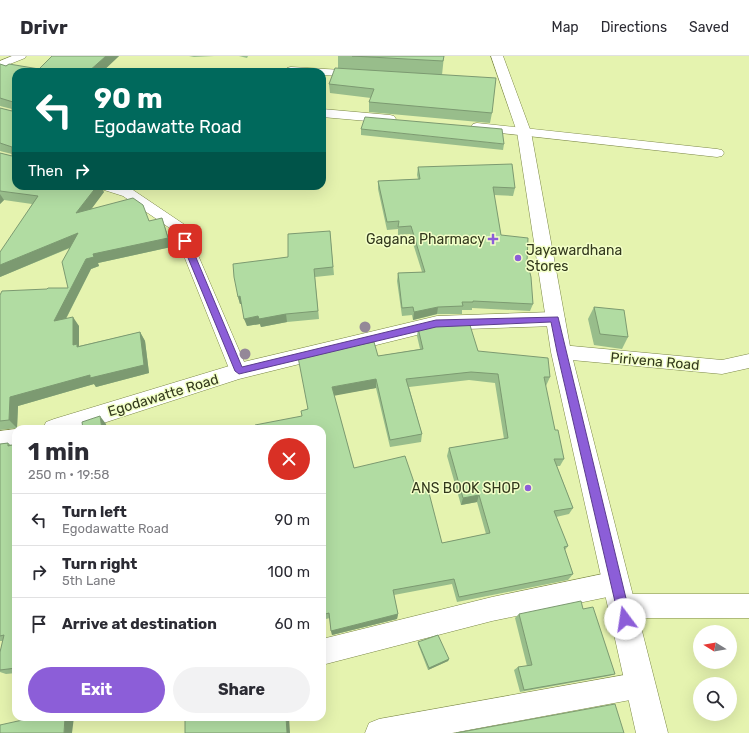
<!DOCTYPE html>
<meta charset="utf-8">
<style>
:root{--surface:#fff;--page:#f2f2f3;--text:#2b2b33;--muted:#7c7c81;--line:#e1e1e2;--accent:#8c5ed8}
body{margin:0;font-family:Rubik,sans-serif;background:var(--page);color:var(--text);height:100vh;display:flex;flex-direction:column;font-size:15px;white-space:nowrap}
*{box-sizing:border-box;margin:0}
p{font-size:13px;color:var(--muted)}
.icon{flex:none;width:22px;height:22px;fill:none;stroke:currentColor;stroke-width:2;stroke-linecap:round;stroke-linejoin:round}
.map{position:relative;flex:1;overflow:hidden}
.panel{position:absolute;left:12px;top:369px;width:314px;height:296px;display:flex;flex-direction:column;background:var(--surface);border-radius:12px;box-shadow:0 4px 16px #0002}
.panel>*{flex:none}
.guide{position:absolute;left:12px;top:12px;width:314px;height:122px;border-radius:12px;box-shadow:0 4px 16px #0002;background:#00695c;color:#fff;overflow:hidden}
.needle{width:26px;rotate:281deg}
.fabs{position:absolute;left:693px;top:569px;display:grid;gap:8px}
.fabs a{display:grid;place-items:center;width:44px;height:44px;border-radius:50%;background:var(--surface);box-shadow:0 4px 16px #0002;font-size:20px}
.pin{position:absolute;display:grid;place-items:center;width:34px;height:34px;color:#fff;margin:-17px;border-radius:8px;box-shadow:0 2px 6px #0006}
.me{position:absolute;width:44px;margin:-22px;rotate:346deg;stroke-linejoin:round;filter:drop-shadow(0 0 3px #0008)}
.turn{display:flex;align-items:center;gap:14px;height:84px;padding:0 16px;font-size:18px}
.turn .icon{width:52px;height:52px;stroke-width:2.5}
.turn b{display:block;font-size:28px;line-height:34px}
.then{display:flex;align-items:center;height:38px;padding:0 16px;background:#0003;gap:8px;font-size:15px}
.round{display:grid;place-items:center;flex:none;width:42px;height:42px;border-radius:21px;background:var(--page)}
.overview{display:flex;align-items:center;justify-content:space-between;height:68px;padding:0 16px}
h1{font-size:24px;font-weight:700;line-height:30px}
.action{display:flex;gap:8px;margin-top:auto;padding:8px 16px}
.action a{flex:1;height:46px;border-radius:24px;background:var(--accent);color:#fff;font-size:16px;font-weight:700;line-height:46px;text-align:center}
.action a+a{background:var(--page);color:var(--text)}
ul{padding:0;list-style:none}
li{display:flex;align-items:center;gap:12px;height:52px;padding:0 16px;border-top:1px solid var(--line)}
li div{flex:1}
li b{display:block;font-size:15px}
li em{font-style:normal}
header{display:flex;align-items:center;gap:24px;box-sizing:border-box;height:56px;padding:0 20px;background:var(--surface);border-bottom:1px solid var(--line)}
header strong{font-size:19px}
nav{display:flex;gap:22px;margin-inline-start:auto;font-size:14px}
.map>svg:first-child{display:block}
</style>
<header>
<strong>Drivr</strong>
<nav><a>Map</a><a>Directions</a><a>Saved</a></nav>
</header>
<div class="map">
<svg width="749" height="677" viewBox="0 0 749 677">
<rect width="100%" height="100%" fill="#e5f3af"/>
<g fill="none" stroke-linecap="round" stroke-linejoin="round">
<defs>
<g id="minor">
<polygon points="12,0 26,0 25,2 0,12 0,5"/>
<polygon points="291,11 359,15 365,18 359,21 322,19 322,16 287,16 285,14 287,12"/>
<polygon points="322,53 390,59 394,60 396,63 394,66 390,67 322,61"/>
<polygon points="477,67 717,93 722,94 724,97 722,100 717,101 473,74 471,71 473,68"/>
<polygon points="99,130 120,130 133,134 185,169 248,315 246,320 239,322 232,320 174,175 123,140 101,133"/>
<polygon points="561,289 722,304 749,298 749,312 722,318 561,303 555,301 552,296 555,291"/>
<polygon points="617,515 625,519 629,527 625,535 617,539 492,565 322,609 322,583 492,541"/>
<polygon points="622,538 749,538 749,562 622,562 613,559 610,550 613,541"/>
<polygon points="641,616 650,620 654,629 650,638 641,642 452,677 365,677 369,667 379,663"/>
</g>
<g id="tertiary">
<polygon points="555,256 562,258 565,263 562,268 555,270 437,274 239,323 85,373 43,373 46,366 54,363 239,307 437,260"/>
<polygon points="16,373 16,393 0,395 0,375"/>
</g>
<polygon id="primary" points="491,0 503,0 531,76 571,296 668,677 636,677 551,296 517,76"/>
</defs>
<use href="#minor" stroke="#7c8847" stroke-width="1"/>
<use href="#tertiary" stroke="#7c8847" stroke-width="1"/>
<use href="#primary" stroke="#7c8847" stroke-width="1"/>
<use href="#minor" fill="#fff" fill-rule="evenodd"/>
<use href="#tertiary" fill="#fff" fill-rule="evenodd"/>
<use href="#primary" fill="#fff" fill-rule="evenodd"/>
</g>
<g fill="#948898">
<circle cx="365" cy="271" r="5.5"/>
<circle cx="245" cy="298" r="5.5"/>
</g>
<g fill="#98bd8b" fill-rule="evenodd">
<polygon points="52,0 119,0 102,16 16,16 16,130 104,136 91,153 149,165 165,171 171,191 98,207 99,210 91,213 66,263 79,270 79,290 140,276 145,285 149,317 96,331 94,328 18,350 17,372 0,374 0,239 68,232 70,192 0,221 0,209 32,148 4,144 0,148 0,97 12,100 12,98 0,95 0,52 12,55 12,53 0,50 0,8 6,10 39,13"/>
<polygon points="189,0 214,0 194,1"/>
<polygon points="239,0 248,0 247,2"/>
<polygon points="338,0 444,0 442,19 492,57 490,67 369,56 369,46 371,42 330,37 329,28 338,12"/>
<polygon points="361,73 504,88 503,94 361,79"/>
<polygon points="418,111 515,132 513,140 494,139 501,179 527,205 533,248 530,255 472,252 472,254 462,254 462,258 437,258 413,264 412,259 402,260 397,225 398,217 422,216 410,178 398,179 398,173 387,174 378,133 378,125 418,123 417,119"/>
<polygon points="330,175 334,219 315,221 319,263 287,266 261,271 260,268 247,270 242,248 240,248 238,241 288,201"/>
<polygon points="594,251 628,281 622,293 594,289 588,263"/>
<path d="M418 272 478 295 550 321 546 330H545L555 374 564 403 560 410H557L573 452 569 458 556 461 568 490 565 494 573 518 568 524 457 546 452 528 394 539 398 558 397 563 332 579 330 562 322 564V373L302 360 307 353 378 300 420 293 417 280ZM469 324 495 327 504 383 449 392 447 400 461 449 477 446 486 478 442 487 417 435 354 412 334 339 376 332 390 391 421 386 422 378 409 331Z"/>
<polygon points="8,387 11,389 16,388 16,617 6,618 0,616 0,596 3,585 0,585 0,388"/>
<polygon points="583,553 615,618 609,620 520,636 514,614 518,611 527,610 515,562 519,558"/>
<polygon points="418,586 449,603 448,605 428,614 418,588"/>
</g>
<g fill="#7c9a71">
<polygon points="106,0 119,0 102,16 88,16"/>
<polygon points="97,130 101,130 104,136 81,167 76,157"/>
<polygon points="0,138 4,144 0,148"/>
<polygon points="162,162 165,171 171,191 98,207 99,210 91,213 60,274 54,265 86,203 93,198"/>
<polygon points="78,177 83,186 0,221 0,209"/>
<polygon points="240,240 242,248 240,248 238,241"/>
<polygon points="438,251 437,258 413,264 414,256"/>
<polygon points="286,258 287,266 261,271 260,268 247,270 244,263 258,260"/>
<polygon points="73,261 79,270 79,291 83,296 73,289"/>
<polygon points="140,276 145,285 149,317 96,331 94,328 18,350 17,372 9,364 10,341"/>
<polygon points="376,323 376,332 333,340 332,331"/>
<polygon points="100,360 106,368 107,373 102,373"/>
<polygon points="479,439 477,446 461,449 463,442"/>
<polygon points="398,558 397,563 332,579 331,575"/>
<polygon points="449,603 448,605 428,614 429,612"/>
<polygon points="65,661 74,661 72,677 64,677"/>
<polygon points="286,661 289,661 290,677 287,677"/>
</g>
<g fill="#b1dca2" stroke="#7c9a71" fill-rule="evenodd">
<polygon points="52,0 106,0 88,16 16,16 16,130 97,130 76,157 133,142 143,149 149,165 162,162 168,182 93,198 94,201 86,203 54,265 73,261 73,289 77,288 77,291 140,276 144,309 90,322 90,319 10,341 9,364 0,365 0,239 2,235 47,233 48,232 68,232 62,206 78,177 0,209 0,196 38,140 0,135 0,97 12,100 12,91 0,87 0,52 12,55 13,46 0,42 0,8 6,10 9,8 39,13"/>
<polygon points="352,0 444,0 443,5"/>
<polygon points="335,12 496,22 492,57 369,46 374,33 329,28"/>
<polygon points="365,61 502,73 504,88 361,73"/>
<polygon points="512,108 515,132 493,131 501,179 528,182 527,205 531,221 533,248 473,245 473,246 462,246 463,250 438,251 414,256 413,251 402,252 398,217 425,216 411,170 398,171 399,165 387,166 378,125 420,123 418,111"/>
<polygon points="330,175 333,211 314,213 318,255 286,258 259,263 258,260 244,263 240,240 238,241 234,221 233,208 288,201 288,178"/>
<polygon points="594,251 624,254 628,281 600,278"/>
<path d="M469 266 478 295 548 302 550 321H544L555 374H558L564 403H554L573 452 554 455 568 490 564 491 573 518 459 541 454 523 393 534 398 558 331 575 329 557 322 559V373H255V369L302 360 301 355 308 353 298 301 328 294 374 286 378 300 423 293 418 272 438 267ZM471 316 498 318 508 382 449 392 463 442 479 439 490 477 442 487 428 433 417 435 405 400 354 412 332 331 376 323 390 384 422 378 406 323Z"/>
<polygon points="100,360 102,373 83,373 82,366"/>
<polygon points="8,387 8,390 16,388 16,612 0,614 0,596 4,579 0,580 0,388"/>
<polygon points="581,545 583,553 593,551 615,618 524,634 518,611 532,609 519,558"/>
<polygon points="438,579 449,603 429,612 418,586"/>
<polygon points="615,648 624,677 456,677"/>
<polygon points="36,661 65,661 64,677 0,677 0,669"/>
<polygon points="185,661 286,661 287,677 185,677"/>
</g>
<polygon fill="#8c5ed8" stroke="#5b3d8c" points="185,182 189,185 242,311 436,264 558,261 631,563 629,567 625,569 621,567 619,563 557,296 551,266 436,271 239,318 235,315 181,185"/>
<g fill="#8c5ed8" stroke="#f3ffc8" stroke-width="1.5">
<path d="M491 177h4v4h4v4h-4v4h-4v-4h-4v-4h4z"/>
<circle cx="518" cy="202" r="4"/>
<circle cx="528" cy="432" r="4"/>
</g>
<g text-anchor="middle" stroke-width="3" stroke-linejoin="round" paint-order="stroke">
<g font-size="14" fill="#32381c" stroke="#f3ffc8" text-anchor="end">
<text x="485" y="188">Gagana Pharmacy</text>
<text x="526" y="199" text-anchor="start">Jayawardhana<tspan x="526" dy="16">Stores</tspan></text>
<text x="520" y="437">ANS BOOK SHOP</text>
</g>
<g font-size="14" fill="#32381c" stroke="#f3ffc8">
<text transform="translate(655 305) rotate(5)" y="5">Pirivena Road</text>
<text transform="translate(163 339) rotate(-17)" y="5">Egodawatte Road</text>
</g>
</g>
</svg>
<div class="fabs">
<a><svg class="needle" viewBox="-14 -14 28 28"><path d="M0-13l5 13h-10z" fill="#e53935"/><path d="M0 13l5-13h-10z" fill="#7c7c81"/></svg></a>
<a><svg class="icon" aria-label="search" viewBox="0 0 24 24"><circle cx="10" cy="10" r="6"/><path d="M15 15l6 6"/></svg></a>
</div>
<div class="pin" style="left:185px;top:185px;background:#d93025"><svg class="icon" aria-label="arrive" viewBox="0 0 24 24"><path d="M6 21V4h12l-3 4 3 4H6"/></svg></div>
<svg class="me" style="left:625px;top:563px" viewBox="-20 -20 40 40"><circle r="19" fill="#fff"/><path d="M0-13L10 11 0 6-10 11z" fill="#8c5ed8"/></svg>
<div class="guide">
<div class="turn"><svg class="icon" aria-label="left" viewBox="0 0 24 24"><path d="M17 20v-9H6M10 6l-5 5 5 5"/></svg><div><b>90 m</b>Egodawatte Road</div></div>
<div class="then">Then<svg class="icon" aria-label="right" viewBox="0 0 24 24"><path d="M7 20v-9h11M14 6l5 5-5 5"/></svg></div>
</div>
<section class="panel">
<div class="overview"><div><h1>1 min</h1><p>250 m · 19:58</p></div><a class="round" style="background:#d93025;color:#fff"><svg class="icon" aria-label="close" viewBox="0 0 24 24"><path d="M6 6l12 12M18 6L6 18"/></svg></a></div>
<ul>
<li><svg class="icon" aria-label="left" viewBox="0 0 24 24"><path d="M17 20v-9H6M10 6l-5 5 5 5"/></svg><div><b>Turn left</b><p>Egodawatte Road</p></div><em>90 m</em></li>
<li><svg class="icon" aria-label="right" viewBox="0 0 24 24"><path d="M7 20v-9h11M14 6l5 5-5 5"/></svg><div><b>Turn right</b><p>5th Lane</p></div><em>100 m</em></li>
<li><svg class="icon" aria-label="arrive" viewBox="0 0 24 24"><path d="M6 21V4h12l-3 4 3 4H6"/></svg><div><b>Arrive at destination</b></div><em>60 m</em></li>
</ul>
<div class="action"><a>Exit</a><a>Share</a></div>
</section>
</div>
